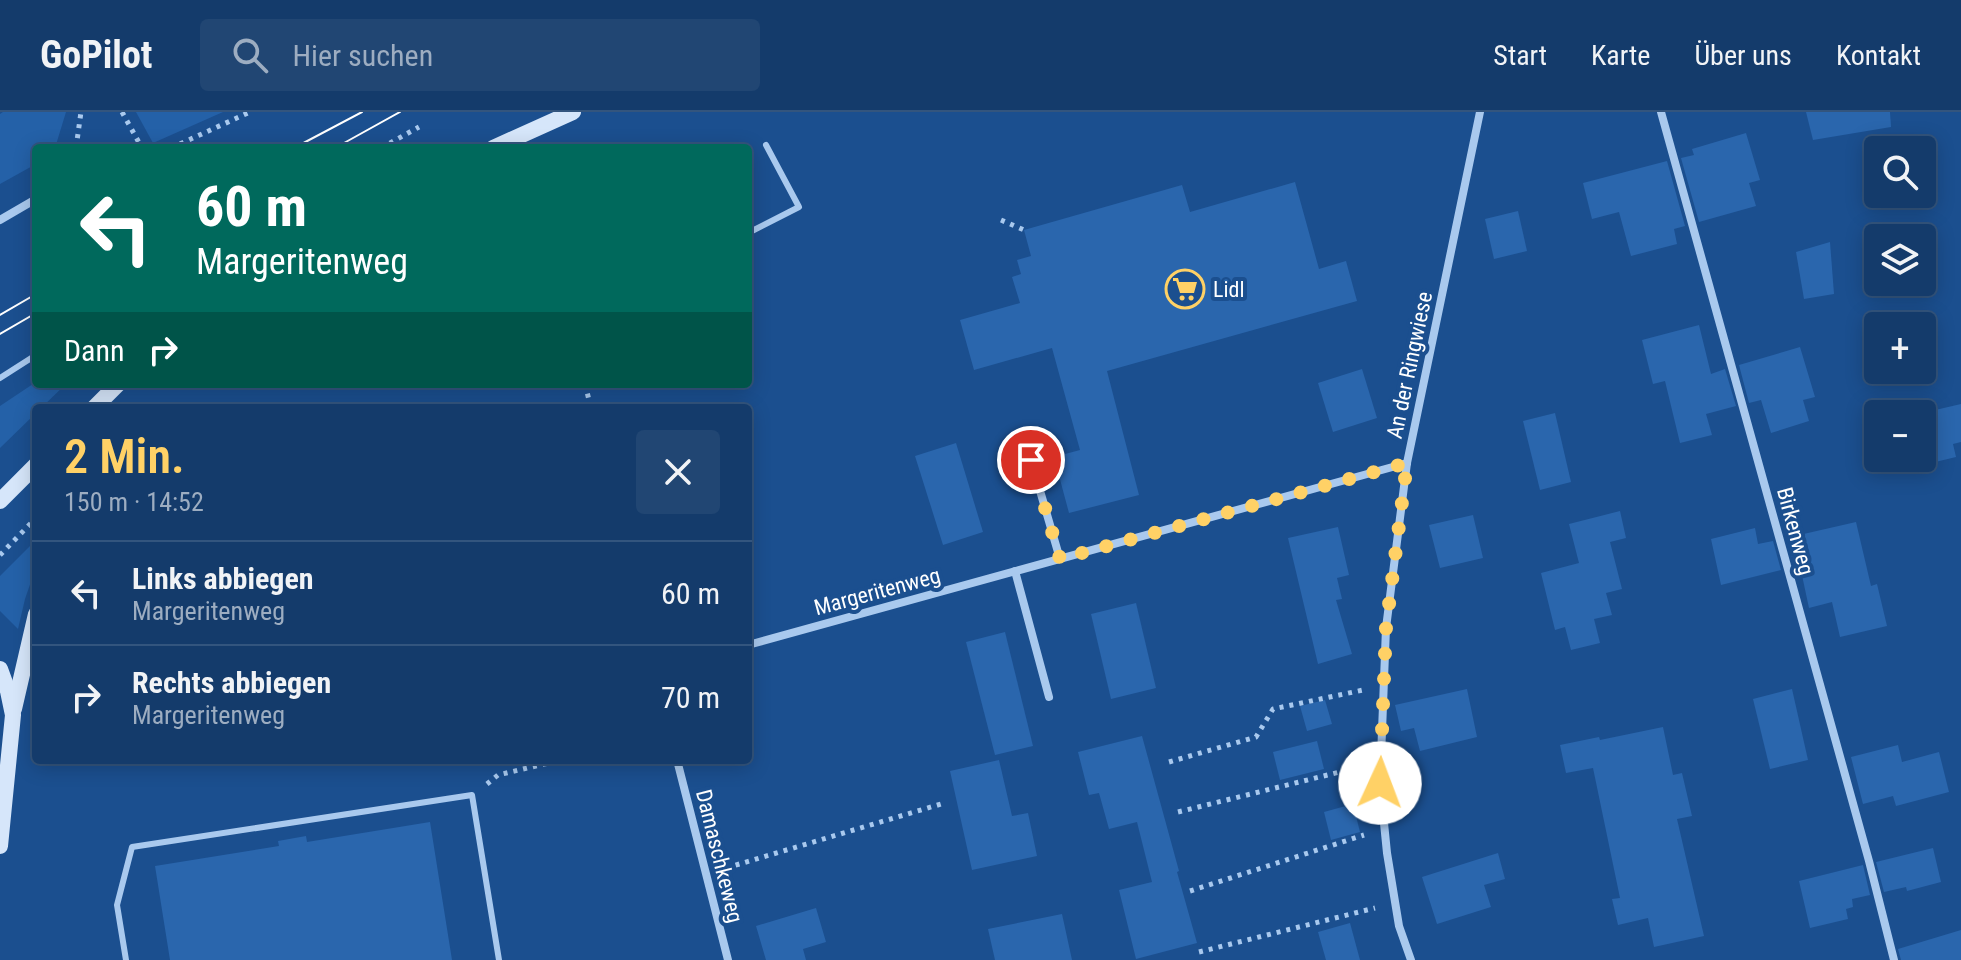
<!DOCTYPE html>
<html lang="de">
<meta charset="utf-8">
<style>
:root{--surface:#143b6b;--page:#214673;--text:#f1f3f6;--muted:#9dadc1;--line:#33557e;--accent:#ffd166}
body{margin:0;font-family:"Roboto Condensed",sans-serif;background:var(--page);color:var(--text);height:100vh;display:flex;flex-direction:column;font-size:30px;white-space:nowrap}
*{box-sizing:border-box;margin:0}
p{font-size:26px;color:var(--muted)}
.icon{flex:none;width:44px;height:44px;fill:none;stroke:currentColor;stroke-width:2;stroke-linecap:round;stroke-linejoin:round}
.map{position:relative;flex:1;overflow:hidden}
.details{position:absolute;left:32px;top:292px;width:720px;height:360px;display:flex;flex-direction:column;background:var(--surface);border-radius:8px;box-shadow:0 4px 20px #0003,0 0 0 2px var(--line)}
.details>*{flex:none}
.guide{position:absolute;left:32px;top:32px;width:720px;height:244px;border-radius:8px;box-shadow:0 4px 20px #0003,0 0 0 2px var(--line);background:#00695c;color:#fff;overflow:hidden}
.controls{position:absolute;left:1864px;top:24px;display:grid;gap:16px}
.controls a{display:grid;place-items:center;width:72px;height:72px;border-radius:8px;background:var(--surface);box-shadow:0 4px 20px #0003,0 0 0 2px var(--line);font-size:40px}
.pin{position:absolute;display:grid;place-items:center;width:68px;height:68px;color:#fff;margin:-34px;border:4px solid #fff;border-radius:50%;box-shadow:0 2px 8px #0007}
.me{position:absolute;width:88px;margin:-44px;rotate:2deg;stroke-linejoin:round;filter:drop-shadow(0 0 6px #0008)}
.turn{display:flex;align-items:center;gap:28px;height:168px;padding:0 32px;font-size:36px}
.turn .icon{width:104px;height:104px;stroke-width:2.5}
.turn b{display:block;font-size:56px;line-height:68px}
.then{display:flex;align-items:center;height:76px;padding:0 32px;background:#0003;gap:16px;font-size:30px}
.round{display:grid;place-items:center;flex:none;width:84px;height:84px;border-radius:8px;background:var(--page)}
.overview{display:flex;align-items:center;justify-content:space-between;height:136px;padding:0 32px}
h1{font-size:48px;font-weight:600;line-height:60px;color:var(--accent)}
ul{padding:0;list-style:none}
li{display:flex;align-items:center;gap:24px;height:104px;padding:0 32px;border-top:2px solid var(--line)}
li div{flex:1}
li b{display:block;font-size:30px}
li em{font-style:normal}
header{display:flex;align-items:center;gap:48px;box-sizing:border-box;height:112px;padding:0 40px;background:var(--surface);border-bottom:2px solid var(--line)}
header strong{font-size:38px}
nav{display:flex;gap:44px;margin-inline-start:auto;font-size:28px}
.search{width:560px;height:72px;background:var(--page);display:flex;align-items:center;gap:20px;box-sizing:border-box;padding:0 28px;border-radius:8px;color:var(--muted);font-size:30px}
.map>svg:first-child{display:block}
</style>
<header>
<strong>GoPilot</strong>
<div class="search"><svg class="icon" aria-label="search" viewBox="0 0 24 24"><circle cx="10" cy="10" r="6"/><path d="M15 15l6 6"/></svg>Hier suchen</div>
<nav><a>Start</a><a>Karte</a><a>Über uns</a><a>Kontakt</a></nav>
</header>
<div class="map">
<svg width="1961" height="848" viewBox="0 0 1961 848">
<rect width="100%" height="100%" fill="#1b4f8f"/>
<g fill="#2461a8">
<polygon points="3,0 66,0 55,36 36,36 36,52 0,72 0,2"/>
<polygon points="136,0 223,0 153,31"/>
<polygon points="36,270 36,272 66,272 41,296 36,296 36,301 0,336 0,294"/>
<polygon points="36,428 36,455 25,487 18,517 0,499 0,464"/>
</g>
<g fill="#2a66ad">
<polygon points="1806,0 1890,0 1891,15 1813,28"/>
<polygon points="1746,21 1760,68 1749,71 1756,94 1699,110 1681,46 1694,43 1692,37"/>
<polygon points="1667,49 1685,114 1674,117 1677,132 1631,144 1619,100 1592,107 1583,71"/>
<polygon points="1295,70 1319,157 1346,149 1357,189 1107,259 1139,383 1069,401 1054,345 1080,338 1052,236 974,258 960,208 1020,191 1012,165 1021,162 1017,148 1031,144 1024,118 1182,73 1190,100"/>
<polygon points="1518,99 1527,139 1494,147 1485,107"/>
<polygon points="1830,130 1834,182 1804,187 1796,140"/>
<polygon points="1699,213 1711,262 1725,257 1736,294 1706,302 1712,323 1680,331 1665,269 1653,272 1642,228"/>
<polygon points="1800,235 1815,285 1803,288 1809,309 1771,321 1761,288 1749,291 1739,253"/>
<polygon points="1362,257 1377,306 1333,320 1318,271"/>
<polygon points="1961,292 1961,330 1953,332 1956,345 1927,352 1922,331 1922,302 1918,302"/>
<polygon points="1555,301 1571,370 1540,378 1523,309"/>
<polygon points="956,331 983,420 943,433 915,344"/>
<polygon points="1620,399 1626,426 1610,430 1622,477 1606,481 1612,503 1594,507 1600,531 1571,538 1565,515 1555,518 1541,461 1579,451 1569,412"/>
<polygon points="1473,403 1483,446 1440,456 1429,413"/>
<polygon points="1856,410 1871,474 1877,472 1887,514 1840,525 1832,490 1809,496 1800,454 1795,455 1786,426"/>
<polygon points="1338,415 1349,463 1337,466 1342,487 1336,488 1352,542 1318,552 1288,426"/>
<polygon points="1755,416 1758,432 1773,429 1781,458 1721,473 1711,427"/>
<polygon points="1136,491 1156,576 1111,587 1091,502"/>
<polygon points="1005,520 1033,634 995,643 966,530"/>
<polygon points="1467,577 1477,625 1420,639 1414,616 1401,619 1395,593"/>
<polygon points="1792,577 1808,648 1770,657 1753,587"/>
<polygon points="1325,588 1332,612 1307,619 1300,594"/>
<polygon points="1663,615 1673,663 1682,661 1692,704 1677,707 1704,824 1654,835 1648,806 1618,813 1612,787 1620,786 1593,656 1566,661 1560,633 1599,625 1600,628"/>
<polygon points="1142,624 1179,759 1177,760 1197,831 1136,847 1119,778 1152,770 1137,710 1109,717 1099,681 1089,683 1078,640"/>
<polygon points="1317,629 1324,657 1280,668 1273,640"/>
<polygon points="1898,633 1902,650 1939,640 1949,680 1896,694 1893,684 1863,692 1851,645"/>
<polygon points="999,648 1012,704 1028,701 1037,744 972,758 950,659"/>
<polygon points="1353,692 1360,720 1331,728 1324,700"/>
<polygon points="430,710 452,848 170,848 155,754 279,734 278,729 306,724 307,730"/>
<polygon points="1933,736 1941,770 1907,779 1906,775 1884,780 1876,750"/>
<polygon points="1498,741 1505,767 1484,773 1491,795 1437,812 1422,765"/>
<polygon points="1863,753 1870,783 1852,787 1853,795 1846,797 1848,807 1810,816 1799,769"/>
<polygon points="816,796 826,830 803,837 806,848 766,848 756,814"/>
<polygon points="1062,802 1072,848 995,848 988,817"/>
<polygon points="1350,811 1360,848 1326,848 1318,820"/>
<polygon points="1961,818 1961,848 1901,848 1898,837"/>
</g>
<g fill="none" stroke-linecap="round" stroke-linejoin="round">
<g stroke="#a9c9ee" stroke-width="5" stroke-dasharray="4 6" stroke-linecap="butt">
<polyline points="122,0 142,36"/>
<polyline points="76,36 81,0"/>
<polyline points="171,36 250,0"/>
<polyline points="381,36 419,15"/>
<polyline points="1001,108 1024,118"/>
<polyline points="585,272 591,296"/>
<polyline points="0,443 36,406"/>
<polyline points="1169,650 1256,625 1273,597 1363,578"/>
<polyline points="487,672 498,663 561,648"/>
<polyline points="1178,700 1360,655"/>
<polyline points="726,756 941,692"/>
<polyline points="1190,779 1364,723"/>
<polyline points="1199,840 1375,796"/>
</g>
<g stroke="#a9c9ee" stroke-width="6">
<polyline points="748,121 799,95 766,33"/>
<polyline points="0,266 36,243"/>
<polyline points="126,848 117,793 132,735 472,683 499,848"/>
</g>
<g stroke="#a9c9ee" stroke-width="8">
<polyline points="1661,0 1869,749 1894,848"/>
<polyline points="0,108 36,87"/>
<polyline points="1024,324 1060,447"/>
<polyline points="1015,459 1049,585"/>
<polyline points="748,533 1407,351"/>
<polyline points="677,648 728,848"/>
<polyline points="1411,848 1399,814 1387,741 1380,671 1386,516 1407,351 1480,0"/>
</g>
<g stroke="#d6e6fa" stroke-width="16">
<polyline points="493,36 573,0"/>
<polyline points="94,296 118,272"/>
<polyline points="0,389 36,353"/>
<polyline points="0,557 8,579 13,603 0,734"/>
<polyline points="14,597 36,502"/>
</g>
<g stroke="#fff" stroke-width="2">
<polyline points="294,36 362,0"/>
<polyline points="335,36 400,0"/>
<polyline points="0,203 36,182"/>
<polyline points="0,222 36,201"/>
</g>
</g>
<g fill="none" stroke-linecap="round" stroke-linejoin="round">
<polyline stroke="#ffd166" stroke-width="14" stroke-dasharray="0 25.2" points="1031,348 1060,447 1407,351 1386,516 1380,671"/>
</g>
<defs>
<symbol id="supermarket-ring" viewBox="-11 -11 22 22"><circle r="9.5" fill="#1b4f8f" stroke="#ffd166" stroke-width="1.5"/><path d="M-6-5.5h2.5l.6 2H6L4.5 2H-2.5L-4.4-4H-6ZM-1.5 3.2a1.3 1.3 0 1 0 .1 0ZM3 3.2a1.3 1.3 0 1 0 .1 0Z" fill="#ffd166"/></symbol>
</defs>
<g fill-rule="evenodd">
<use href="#supermarket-ring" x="1163" y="155" width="44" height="44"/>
</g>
<g text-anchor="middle" stroke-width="8" stroke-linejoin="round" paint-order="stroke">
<g font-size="22" fill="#fff" stroke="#1b4f8f" text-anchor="start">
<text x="1213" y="185">Lidl</text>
</g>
<g font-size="22" fill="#fff" stroke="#1b4f8f">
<text transform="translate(1409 253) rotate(-78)" y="8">An der Ringwiese</text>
<text transform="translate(1796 419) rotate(75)" y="8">Birkenweg</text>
<text transform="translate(877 479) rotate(-15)" y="8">Margeritenweg</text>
<text transform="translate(720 744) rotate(76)" y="8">Damaschkeweg</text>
</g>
</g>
</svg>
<div class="controls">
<a><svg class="icon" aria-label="search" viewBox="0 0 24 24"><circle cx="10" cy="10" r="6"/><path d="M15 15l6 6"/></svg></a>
<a><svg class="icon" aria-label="layers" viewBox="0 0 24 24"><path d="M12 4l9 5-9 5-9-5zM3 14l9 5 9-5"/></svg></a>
<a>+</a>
<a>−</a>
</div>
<div class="pin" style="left:1031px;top:348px;background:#d93025"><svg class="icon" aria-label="arrive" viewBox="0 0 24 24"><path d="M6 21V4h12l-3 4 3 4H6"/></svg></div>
<svg class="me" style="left:1380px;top:671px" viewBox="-20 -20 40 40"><circle r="19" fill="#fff"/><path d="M0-13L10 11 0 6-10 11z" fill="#ffd166"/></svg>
<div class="guide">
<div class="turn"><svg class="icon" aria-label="left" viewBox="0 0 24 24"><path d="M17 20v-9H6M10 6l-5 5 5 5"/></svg><div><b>60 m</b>Margeritenweg</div></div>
<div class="then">Dann<svg class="icon" aria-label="right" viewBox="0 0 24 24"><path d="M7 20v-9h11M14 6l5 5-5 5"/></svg></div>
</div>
<section class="details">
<div class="overview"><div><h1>2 Min.</h1><p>150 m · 14:52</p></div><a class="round"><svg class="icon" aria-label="close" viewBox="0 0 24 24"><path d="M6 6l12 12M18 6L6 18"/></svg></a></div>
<ul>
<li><svg class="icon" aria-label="left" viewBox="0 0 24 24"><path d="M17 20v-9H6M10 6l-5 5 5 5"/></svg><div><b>Links abbiegen</b><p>Margeritenweg</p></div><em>60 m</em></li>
<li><svg class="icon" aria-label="right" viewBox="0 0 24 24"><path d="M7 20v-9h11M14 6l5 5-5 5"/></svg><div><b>Rechts abbiegen</b><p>Margeritenweg</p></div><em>70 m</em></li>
</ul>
</section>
</div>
